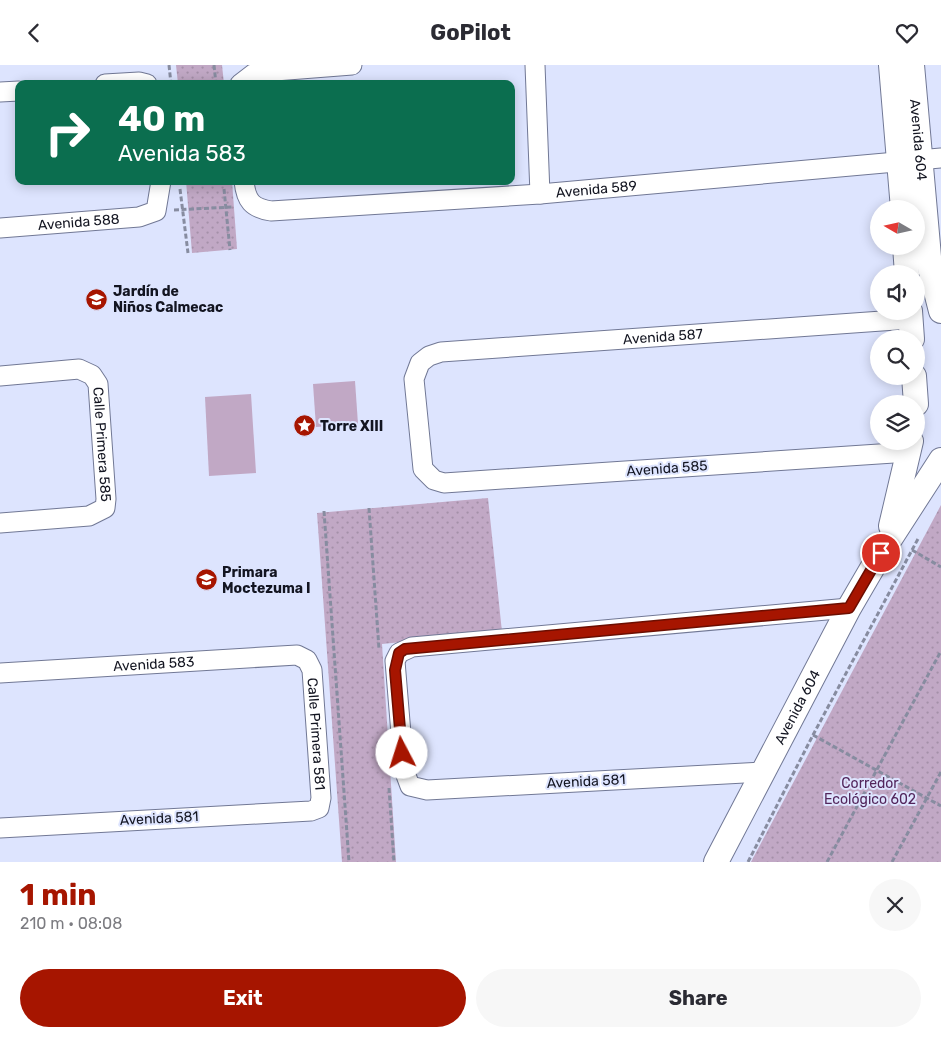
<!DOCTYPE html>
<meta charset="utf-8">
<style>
:root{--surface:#fff;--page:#f7f7f7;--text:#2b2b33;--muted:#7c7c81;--accent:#a61500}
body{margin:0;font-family:Rubik,sans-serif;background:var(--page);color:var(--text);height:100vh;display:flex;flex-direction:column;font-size:19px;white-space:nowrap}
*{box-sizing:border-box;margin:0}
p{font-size:16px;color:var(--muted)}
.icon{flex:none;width:28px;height:28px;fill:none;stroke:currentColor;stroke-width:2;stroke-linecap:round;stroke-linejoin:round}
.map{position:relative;height:797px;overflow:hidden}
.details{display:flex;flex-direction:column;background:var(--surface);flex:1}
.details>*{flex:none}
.guide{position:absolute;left:15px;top:15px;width:500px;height:105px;border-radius:10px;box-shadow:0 2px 12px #0003;background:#0b6e4f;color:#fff;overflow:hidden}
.needle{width:32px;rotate:279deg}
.tools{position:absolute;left:870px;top:135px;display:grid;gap:10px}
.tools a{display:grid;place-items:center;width:55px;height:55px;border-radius:50%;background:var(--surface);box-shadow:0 2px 12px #0003;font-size:25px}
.pin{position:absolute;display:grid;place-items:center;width:42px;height:42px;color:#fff;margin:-21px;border:2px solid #fff;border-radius:50%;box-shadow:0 1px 5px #0007}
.me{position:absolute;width:55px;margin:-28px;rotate:355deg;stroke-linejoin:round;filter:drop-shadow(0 0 4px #0008)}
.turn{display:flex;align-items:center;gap:18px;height:105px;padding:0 20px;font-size:22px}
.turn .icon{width:65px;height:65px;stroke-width:2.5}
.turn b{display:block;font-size:35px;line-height:42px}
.round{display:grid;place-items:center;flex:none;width:52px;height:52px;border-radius:26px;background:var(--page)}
.head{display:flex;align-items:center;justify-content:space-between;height:85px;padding:0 20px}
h1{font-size:30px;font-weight:700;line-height:38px;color:var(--accent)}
.primary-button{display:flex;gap:10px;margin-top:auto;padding:10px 20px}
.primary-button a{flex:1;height:58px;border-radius:30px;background:var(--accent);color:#fff;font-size:20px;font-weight:700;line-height:58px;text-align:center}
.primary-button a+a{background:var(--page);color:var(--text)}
header{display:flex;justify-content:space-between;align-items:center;height:65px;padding:0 20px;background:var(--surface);font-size:22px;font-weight:700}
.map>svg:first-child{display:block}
</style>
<header><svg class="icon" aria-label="back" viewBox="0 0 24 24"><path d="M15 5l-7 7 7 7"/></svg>GoPilot<svg class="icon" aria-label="heart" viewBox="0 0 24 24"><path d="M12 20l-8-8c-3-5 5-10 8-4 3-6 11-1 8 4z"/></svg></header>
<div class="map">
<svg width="941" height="797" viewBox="0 0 941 797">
<defs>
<pattern id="park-dots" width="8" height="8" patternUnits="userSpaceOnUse" patternTransform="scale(1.25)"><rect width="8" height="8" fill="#c1a8c5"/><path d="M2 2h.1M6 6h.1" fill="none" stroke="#a590a9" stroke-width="1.8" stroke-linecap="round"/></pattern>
</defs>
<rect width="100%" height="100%" fill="#dde4fe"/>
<g fill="url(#park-dots)">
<polygon points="176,0 222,0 224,19 178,19"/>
<polygon points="186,116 232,116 237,184 192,188"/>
<polygon points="488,433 502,567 382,579 396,797 342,797 317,448"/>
<polygon points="941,440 941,797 751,797"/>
</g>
<g fill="#c1a8c5">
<polygon points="355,316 358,359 316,362 313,319"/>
<polygon points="251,329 256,408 209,411 205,332"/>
</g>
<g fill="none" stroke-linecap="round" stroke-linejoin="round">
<defs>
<g id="minor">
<polyline points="535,0 540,129"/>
<polyline points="105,19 139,17 147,19"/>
<polyline points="240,19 253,9 262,7 352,0"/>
<polyline points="0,27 19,26"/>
<path id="s1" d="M244 116C246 136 252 143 271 146L540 129 941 93"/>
<path id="s2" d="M0 163 139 152 156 146 161 116"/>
<path id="s3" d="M0 311 79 304 92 310 98 319 106 434 105 443 89 451 0 458"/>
<path id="s4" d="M909 387 444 418 434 415 423 404 414 314 420 298 429 291 441 287 910 254"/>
<path id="s5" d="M0 608 297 590 307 595 312 605 321 733 319 743 311 746 0 763"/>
<polyline points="763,707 427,725 410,721 404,705 395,596 399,588 412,582 849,543"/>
</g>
<g id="tertiary">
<polyline points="891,0 903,144"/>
<path id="s6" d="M912 0 930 203 941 246"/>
<polyline points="905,181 907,209"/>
<polyline points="910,246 912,274"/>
<polyline points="914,311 916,339"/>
<polyline points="891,461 911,376"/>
<path id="s7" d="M716 797 849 543 881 488 941 395"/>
</g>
</defs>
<use href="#minor" stroke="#717895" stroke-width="21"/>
<use href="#tertiary" stroke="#717895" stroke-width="26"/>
<g stroke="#878ca0" stroke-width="3" stroke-dasharray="5 2.5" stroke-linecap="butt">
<polyline points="169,0 171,19"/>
<polyline points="214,0 216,19"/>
<polyline points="180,124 188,188"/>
<polyline points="224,124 230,185"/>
<polyline points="174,145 233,142"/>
<polyline points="369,443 379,584"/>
<polyline points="324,446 349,797"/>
<polyline points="912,485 941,502"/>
<polyline points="813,670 941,741"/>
<polyline points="389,723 394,797"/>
<polyline points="748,797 813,670 919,472"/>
<polyline points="827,797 941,586"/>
<polyline points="892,797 941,707"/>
</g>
<use href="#minor" stroke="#fff" stroke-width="19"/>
<use href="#tertiary" stroke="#fff" stroke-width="24"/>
</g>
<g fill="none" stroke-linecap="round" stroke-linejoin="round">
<defs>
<polyline id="route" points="402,688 395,605 399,588 405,584 849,543 881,488"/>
</defs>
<use href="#route" stroke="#6c0e00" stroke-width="12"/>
<use href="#route" stroke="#a61500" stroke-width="9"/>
</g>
<defs>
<symbol id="school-disc" viewBox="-11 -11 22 22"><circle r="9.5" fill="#a61500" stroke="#dde4fe"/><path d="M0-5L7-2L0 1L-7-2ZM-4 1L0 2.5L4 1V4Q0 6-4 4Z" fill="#fff"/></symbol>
<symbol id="sight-disc" viewBox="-11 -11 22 22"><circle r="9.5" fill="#a61500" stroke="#dde4fe"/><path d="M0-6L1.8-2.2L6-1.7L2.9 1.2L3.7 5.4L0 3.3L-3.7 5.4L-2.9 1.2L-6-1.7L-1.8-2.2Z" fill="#fff"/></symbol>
</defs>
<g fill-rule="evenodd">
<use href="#school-disc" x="84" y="222" width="25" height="25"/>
<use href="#sight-disc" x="292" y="348" width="25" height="25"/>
<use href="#school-disc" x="194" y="502" width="25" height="25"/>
</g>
<g text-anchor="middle" stroke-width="4" stroke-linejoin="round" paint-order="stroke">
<g font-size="14" fill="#131521" stroke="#dde4fe">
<text dy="5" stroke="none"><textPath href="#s6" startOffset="75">Avenida 604</textPath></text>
<text dy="5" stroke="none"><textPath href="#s1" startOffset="371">Avenida 589</textPath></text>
<text dy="5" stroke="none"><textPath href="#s2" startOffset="79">Avenida 588</textPath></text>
<text dy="5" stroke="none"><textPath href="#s4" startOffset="846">Avenida 587</textPath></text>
<text dy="5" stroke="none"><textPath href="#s3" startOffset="165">Calle Primera 585</textPath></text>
<text transform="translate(667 403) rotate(-4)" y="5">Avenida 585</text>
<text dy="5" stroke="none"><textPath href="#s5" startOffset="154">Avenida 583</textPath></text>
<text dy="5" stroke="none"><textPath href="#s7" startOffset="175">Avenida 604</textPath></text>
<text dy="5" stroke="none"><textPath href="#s5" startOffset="384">Calle Primera 581</textPath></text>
<text transform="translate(586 716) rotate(-3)" y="5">Avenida 581</text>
<text transform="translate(159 753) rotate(-3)" y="5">Avenida 581</text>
</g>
<g font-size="14" font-weight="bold" fill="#131521" stroke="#dde4fe" text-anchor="start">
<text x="113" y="231">Jardín de<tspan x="113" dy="16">Niños Calmecac</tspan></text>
<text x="320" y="366">Torre XIII</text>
<text x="222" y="512">Primara<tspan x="222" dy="16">Moctezuma I</tspan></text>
</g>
<g font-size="14" fill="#52255b" stroke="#dde4fe">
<text x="870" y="723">Corredor<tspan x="870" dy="16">Ecológico 602</tspan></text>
</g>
</g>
</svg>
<div class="tools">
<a><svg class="needle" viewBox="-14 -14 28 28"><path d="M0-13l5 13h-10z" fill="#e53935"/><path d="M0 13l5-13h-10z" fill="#7c7c81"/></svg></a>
<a><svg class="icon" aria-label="sound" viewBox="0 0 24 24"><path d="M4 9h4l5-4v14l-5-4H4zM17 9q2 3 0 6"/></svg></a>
<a><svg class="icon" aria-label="search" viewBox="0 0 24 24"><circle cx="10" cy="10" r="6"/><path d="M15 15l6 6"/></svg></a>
<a><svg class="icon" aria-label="layers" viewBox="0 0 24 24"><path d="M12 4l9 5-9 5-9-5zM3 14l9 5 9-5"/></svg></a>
</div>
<div class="pin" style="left:881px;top:488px;background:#d93025"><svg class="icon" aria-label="arrive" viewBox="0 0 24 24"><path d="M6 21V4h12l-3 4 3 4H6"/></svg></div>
<svg class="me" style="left:402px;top:688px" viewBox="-20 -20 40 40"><circle r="19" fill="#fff"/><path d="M0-13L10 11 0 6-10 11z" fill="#a61500"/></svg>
<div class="guide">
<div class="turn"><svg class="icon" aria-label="right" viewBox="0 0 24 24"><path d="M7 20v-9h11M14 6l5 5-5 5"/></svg><div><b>40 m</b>Avenida 583</div></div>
</div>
</div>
<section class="details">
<div class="head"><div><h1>1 min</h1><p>210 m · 08:08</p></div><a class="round"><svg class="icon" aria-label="close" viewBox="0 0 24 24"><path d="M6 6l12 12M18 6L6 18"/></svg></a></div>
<div class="primary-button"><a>Exit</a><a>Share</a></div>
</section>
